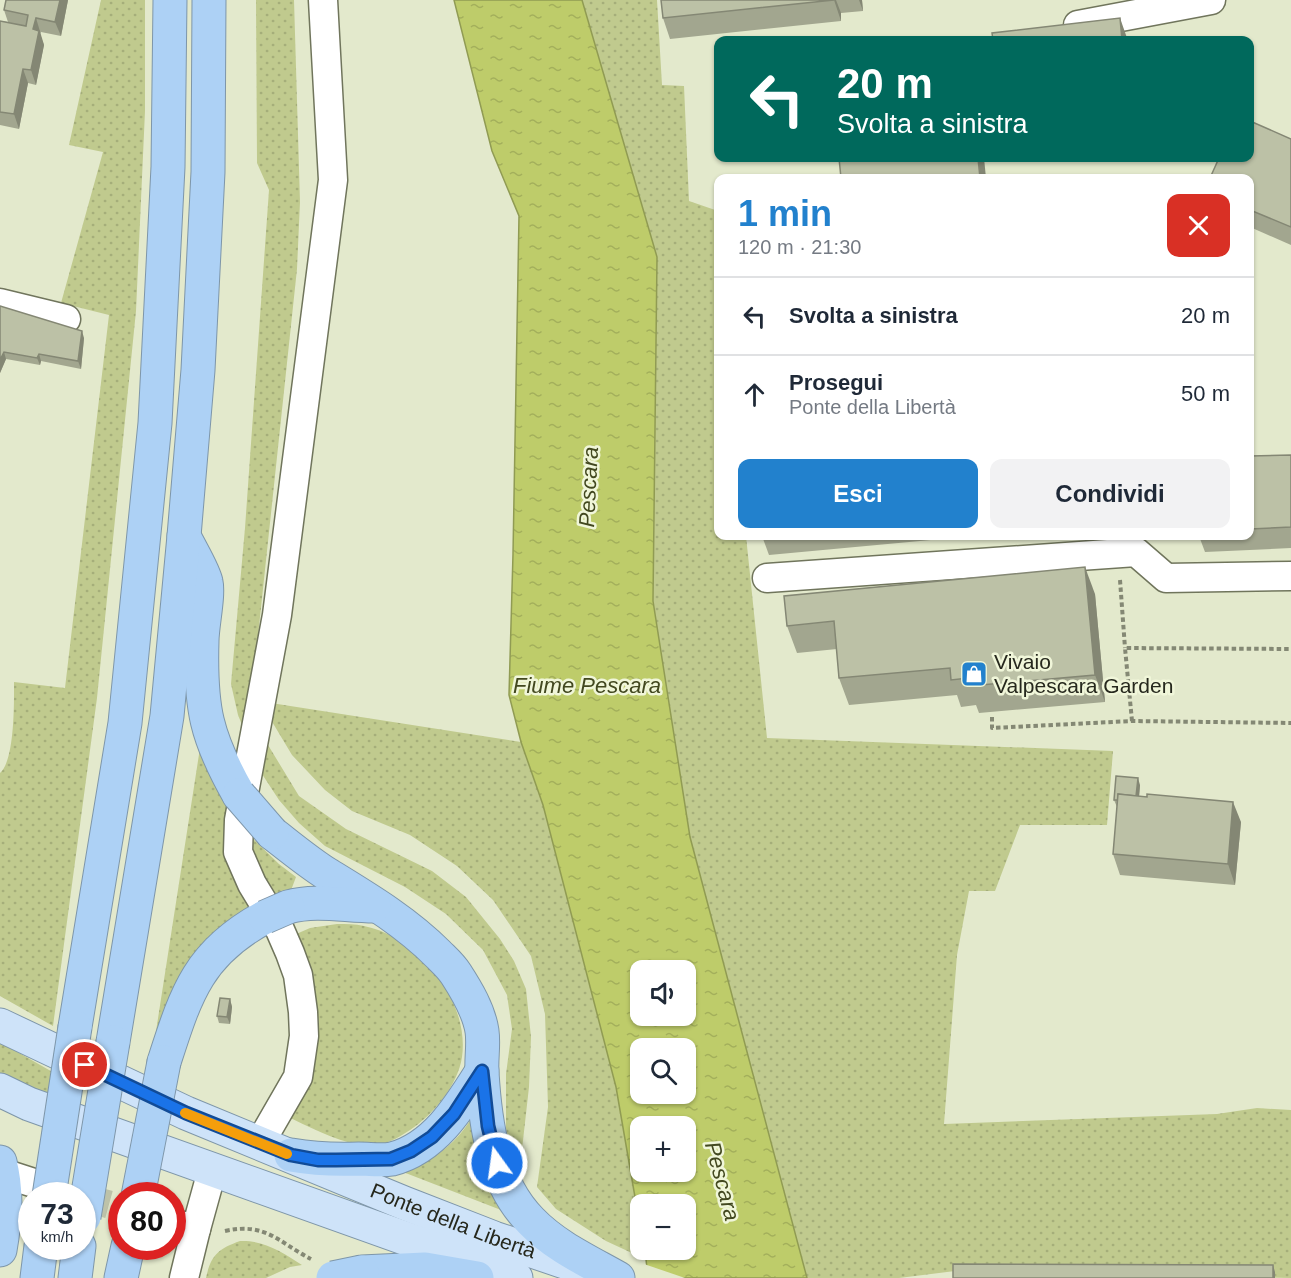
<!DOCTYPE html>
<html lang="it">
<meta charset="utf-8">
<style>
:root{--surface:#fff;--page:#f2f2f3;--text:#1f2937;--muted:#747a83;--line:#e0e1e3;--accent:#2281cd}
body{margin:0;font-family:Helvetica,sans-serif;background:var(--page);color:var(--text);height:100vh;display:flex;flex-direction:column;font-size:22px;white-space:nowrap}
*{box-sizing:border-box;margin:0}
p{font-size:20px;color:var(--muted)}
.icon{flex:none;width:33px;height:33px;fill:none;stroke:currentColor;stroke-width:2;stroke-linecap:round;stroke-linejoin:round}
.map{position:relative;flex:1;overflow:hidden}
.drawer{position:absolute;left:714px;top:174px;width:540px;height:366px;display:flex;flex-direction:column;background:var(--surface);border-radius:12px;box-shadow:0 2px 4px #0004}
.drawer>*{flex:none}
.top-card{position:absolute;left:714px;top:36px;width:540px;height:126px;border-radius:12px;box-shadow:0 2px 4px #0004;background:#00695c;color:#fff;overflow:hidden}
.buttons{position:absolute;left:630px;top:960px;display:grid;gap:12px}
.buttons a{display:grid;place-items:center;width:66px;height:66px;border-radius:12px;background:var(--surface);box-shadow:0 2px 4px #0004;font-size:30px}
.speed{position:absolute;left:18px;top:1182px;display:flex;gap:12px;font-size:30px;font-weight:700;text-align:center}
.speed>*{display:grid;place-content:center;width:78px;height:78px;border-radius:50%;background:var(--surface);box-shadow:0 2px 4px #0004;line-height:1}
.speed small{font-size:15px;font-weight:400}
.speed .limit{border:9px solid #d22;background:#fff;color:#111}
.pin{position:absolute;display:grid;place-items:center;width:51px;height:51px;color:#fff;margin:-26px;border:3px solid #fff;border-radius:50%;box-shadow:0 2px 6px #0007}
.me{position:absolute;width:66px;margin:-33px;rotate:346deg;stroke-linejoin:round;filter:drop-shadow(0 0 4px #0008)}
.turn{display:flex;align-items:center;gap:21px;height:126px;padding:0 24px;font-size:27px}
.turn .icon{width:78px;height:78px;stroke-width:2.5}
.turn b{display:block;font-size:42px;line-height:51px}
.round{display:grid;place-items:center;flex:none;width:63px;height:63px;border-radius:12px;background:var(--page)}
.headline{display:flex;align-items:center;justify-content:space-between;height:102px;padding:0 24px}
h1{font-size:36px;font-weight:700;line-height:45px;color:var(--accent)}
.action{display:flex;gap:12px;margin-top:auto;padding:12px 24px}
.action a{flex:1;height:69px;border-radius:12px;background:var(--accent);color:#fff;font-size:24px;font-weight:700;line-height:69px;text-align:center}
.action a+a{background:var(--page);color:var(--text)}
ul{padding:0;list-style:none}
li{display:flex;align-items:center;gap:18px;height:78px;padding:0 24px;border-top:2px solid var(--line)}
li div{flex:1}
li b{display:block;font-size:22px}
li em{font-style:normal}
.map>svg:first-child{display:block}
</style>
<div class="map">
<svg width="1291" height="1278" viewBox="0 0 1291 1278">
<defs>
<pattern id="grass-dots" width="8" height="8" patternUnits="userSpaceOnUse" patternTransform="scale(1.5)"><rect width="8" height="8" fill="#c0ca8e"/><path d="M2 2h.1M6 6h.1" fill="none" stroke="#a5ae7a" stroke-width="1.8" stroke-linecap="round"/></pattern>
<pattern id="water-ripples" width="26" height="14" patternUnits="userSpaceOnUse" patternTransform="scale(1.5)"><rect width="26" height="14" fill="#becc6a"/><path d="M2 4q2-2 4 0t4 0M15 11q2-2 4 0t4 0" fill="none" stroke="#a3af5b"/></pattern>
</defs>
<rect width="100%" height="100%" fill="#e3e9cc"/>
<g fill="url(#grass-dots)">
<path d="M101 0H145V111L136 311 97 698 53 1026 0 996V773C15 760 14 702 14 682L65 688 109 315 61 303 103 152 69 145Z"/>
<polygon points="256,0 294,0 300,202 297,269 252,692 268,745 299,796 346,829 432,871 466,897 500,939 514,961 526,989 531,1037 529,1087 519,1176 509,1151 506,1128 506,1074 512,1029 507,995 483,950 446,914 405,887 325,846 299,823 279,800 262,774 238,715 231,684 245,528 269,190 257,163"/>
<polygon points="582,0 657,0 662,85 684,86 689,201 718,211 718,536 746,536 767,738 1113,751 1107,825 1020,825 995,891 969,891 957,955 944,1124 1217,1114 1257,1108 1291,1110 1291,1278 955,1271 899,1278 807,1278 690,837 653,601 657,257"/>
<polygon points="271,703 521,742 543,805 616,1087 640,1226 640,1250 645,1250 647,1260 606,1241 556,1209 537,1187 548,1107 545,1014 531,956 493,900 457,866 410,835 352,811 325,790 292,755 271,720"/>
<polygon points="200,748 247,833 279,864 296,877 287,901 263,911 152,1057"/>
<path d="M337 924C346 924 355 924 364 926 419 937 470 1001 462 1057 458 1085 433 1115 410 1130 395 1140 379 1149 360 1145 333 1140 308 1126 284 1115L313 1065 319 1023 313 991 294 935 310 928Z"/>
<polygon points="0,1042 56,1074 53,1095 0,1075"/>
<path d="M475 1112 511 1214 403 1172C436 1159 458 1143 475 1112Z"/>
<path d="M240 1241C264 1240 282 1252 302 1265L290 1267 266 1278H206C211 1255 218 1249 240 1241Z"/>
</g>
<path fill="url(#water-ripples)" stroke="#909b53" stroke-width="1.5" fill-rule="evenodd" d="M454 0H582L657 257 653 601 690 837 807 1278H648L645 1250H686V1204H640V1226L616 1087 543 805 521 742 509 695 513 554 519 216 492 151ZM640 970H686V1016H640ZM640 1048H686V1094H640ZM640 1126H686V1172H640Z"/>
<polygon fill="#e3e9cc" points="644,1264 685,1278 645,1278"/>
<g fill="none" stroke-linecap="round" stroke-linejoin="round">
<polyline stroke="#bdc2a9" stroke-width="28" stroke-dasharray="28 14" stroke-linecap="butt" points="82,1197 122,1208"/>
<defs>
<g id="minor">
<polyline points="1078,25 1211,0"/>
<polyline points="0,303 66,319"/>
<polyline points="767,578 1136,552 1166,578 1291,576"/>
<polyline points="260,1143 298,1077 304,1036 303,1012 298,975 290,953 280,930 252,884 238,852 239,820 277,615 333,180 323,0"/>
<polyline points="3,1173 40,1185"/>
<polyline points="179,1225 196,1229 212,1171"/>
<polyline points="184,1278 196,1229"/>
</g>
<g id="major">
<path id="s1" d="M0 1025 186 1113 404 1203 494 1238 588 1270"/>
<polyline points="0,1090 29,1104 516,1278"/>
</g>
<g id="highway">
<path d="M184 536C189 547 204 571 206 582 209 595 202 626 202 641 200 708 206 737 239 795"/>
<path d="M272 833C290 847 308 862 327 874 366 898 405 921 438 954 444 960 451 966 456 974 467 991 479 1011 482 1031 484 1045 481 1059 482 1072 485 1123 493 1183 531 1221 555 1246 588 1261 618 1278"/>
<path d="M288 907C316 899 345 906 374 906"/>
<polyline points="75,1027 125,723 155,423 168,167 170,0"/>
<polyline points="113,1042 167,716 184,536 198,370 208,172 209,0"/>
<path d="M164 1062C186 994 198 953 265 917"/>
<path d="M291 1155C314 1159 336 1160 359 1159 370 1159 381 1161 392 1159 435 1148 460 1106 482 1071"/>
<path d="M0 1162C8 1192 5 1221 0 1250"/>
<polyline points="362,1272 425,1269 477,1278"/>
<polyline points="37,1278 41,1246"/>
<polyline points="75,1278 79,1246"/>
<polyline points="121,1278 128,1246"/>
</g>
</defs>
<use href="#minor" stroke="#70755c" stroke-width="31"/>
<use href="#major" stroke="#7e96a9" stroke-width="35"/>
<use href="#highway" stroke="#7e96a9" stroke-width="35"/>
<g stroke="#848874" stroke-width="4" stroke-dasharray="4.5 3" stroke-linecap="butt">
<polyline points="1120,580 1125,648"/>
<polyline points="992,717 992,728 1132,721 1291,723"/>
<polyline points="1132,721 1125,648 1291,649"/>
<path d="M225 1231C266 1222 278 1242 311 1259"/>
</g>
<use href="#minor" stroke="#fff" stroke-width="28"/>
<use href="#major" stroke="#cee3f9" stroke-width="33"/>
<use href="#highway" stroke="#add1f5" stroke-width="33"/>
<defs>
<g id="highway-bridge">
<polyline points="239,795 272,833"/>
<polyline points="265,917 288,907"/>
<polyline points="49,1196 75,1027"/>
<polyline points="138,1196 164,1062"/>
<polyline points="84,1217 113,1042"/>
<polyline points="333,1278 362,1272"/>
</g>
</defs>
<use href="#highway-bridge" stroke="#7e96a9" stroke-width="35" stroke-linecap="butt"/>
<use href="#highway-bridge" stroke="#add1f5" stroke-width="33"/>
</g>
<g fill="#a2a68f">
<polygon points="68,0 61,36 41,32 40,34 44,45 36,85 28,83 19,129 0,125 0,21 8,22 4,10"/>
<polygon points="661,0 862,0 863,11 841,13 841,21 670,39 663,18"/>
<polygon points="1291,139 1291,245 1250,227 1250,178"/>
<polygon points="0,306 84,338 81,369 41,361 40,365 6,359 0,373"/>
<polygon points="1291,455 1291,548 1205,552 1199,536 1250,536 1250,456"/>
<polygon points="762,536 974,536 769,555"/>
<polygon points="1095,594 1105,702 979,713 976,705 961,707 957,695 849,705 839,678 837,649 797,653 787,626"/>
<polygon points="1140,785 1139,796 1241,822 1235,885 1120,875 1113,854 1117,807 1114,800"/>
<polygon points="230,999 232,1007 230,1024 219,1023 217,1016"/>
</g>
<g fill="#848774">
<polygon points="60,0 68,0 61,36 55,22"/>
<polygon points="834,0 836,0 841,13 841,21"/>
<polygon points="859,0 862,0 863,11"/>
<polygon points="36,18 44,45 36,85 31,70 33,29"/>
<polygon points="1120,18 1127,38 1127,40 1122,40"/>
<polygon points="23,69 28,83 19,129 14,114"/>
<polygon points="978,158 984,158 986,178 980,178"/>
<polygon points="82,331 84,338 81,369 78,361"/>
<polygon points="4,352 6,359 0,373 0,360"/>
<polygon points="39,354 41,361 40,365 37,358"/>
<polygon points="1085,567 1095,594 1105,702 1095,675"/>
<polygon points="1138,778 1140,785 1138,809 1135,802"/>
<polygon points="1233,802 1241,822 1235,885 1228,864"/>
<polygon points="230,999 232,1007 230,1024 227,1017"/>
<polygon points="1273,1265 1275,1272 1275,1278 1273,1278"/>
</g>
<g fill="#bcc1a6" stroke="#848774" stroke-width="1.5">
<polygon points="6,0 60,0 55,22 36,18 33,29 39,31 31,70 23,69 14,114 0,112 0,21 26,26 28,15 4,10"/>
<polygon points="661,0 834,0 663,18"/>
<polygon points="1120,18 1122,40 993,40 992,33"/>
<polygon points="1250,121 1291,139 1291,227 1250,210 1250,178 1210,178 1219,158 1250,158"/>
<polygon points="839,158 978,158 980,178 841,178"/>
<polygon points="0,306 82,331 78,361 39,354 37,358 4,352 0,360"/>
<polygon points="1291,455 1291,527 1250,529 1250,456"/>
<polygon points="1085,567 1095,675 969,686 968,678 951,680 950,668 839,678 834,621 787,626 784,596"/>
<polygon points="1116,776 1138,778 1136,796 1118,794 1118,800 1114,800"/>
<polygon points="1118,794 1147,797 1147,794 1233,802 1228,864 1113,854"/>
<polygon points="220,998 230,999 227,1017 217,1016"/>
<polygon points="953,1264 1273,1265 1273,1278 953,1278"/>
</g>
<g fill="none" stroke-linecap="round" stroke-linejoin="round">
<defs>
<polyline id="route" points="85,1065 186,1113 291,1155 318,1160 336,1160 391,1159 411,1151 432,1137 454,1114 482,1071 488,1126 497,1163"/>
</defs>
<use href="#route" stroke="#114b97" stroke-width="15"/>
<use href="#route" stroke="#1a73e8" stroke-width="10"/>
<polyline stroke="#f59e0b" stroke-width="10" points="185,1113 287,1154"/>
</g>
<defs>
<symbol id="shop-square" viewBox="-11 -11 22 22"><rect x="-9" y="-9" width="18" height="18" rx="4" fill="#2281cd" stroke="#f0f6d9"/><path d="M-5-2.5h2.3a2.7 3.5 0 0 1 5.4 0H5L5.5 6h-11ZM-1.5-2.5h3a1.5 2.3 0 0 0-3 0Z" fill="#fff"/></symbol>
</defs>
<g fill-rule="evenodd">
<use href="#shop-square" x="959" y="659" width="30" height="30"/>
</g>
<g text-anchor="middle" stroke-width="5" stroke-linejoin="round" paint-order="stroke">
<g font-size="21" fill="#26281d" stroke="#f0f6d9" text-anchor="start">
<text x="994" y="669">Vivaio<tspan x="994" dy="24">Valpescara Garden</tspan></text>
</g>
<g font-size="21" fill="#26281d" stroke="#f0f6d9">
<text dy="7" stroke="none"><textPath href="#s1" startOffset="494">Ponte della Libertà</textPath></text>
</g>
<g font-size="22" font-style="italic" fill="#42481f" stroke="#f0f6d9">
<text transform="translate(588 487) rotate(-87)" y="8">Pescara</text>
<text x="587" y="693">Fiume Pescara</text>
<text transform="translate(723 1181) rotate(75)" y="8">Pescara</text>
</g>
</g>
</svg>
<div class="buttons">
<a><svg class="icon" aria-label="sound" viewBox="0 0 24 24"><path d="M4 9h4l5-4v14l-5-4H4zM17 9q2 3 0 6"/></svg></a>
<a><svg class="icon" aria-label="search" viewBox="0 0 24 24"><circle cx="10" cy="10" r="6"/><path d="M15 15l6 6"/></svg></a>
<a>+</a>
<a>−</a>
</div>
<div class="speed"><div>73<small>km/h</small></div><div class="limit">80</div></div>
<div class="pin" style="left:85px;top:1065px;background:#d93025"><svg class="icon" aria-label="arrive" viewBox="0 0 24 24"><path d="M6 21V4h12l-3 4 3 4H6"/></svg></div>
<svg class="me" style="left:497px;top:1163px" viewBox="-20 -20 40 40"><circle r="17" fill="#1a73e8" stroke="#fff" stroke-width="3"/><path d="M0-11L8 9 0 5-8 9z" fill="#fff"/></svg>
<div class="top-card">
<div class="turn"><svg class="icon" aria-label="left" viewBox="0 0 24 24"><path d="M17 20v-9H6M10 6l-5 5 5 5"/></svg><div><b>20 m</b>Svolta a sinistra</div></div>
</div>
<section class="drawer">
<div class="headline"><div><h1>1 min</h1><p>120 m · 21:30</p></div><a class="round" style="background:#d93025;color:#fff"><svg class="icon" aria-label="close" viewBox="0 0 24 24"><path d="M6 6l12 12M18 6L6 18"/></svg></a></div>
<ul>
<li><svg class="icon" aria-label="left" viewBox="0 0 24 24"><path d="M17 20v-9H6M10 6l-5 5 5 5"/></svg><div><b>Svolta a sinistra</b></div><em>20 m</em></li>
<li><svg class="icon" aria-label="ahead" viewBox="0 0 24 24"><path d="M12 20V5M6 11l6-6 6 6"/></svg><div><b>Prosegui</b><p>Ponte della Libertà</p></div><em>50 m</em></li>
</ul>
<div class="action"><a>Esci</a><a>Condividi</a></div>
</section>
</div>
